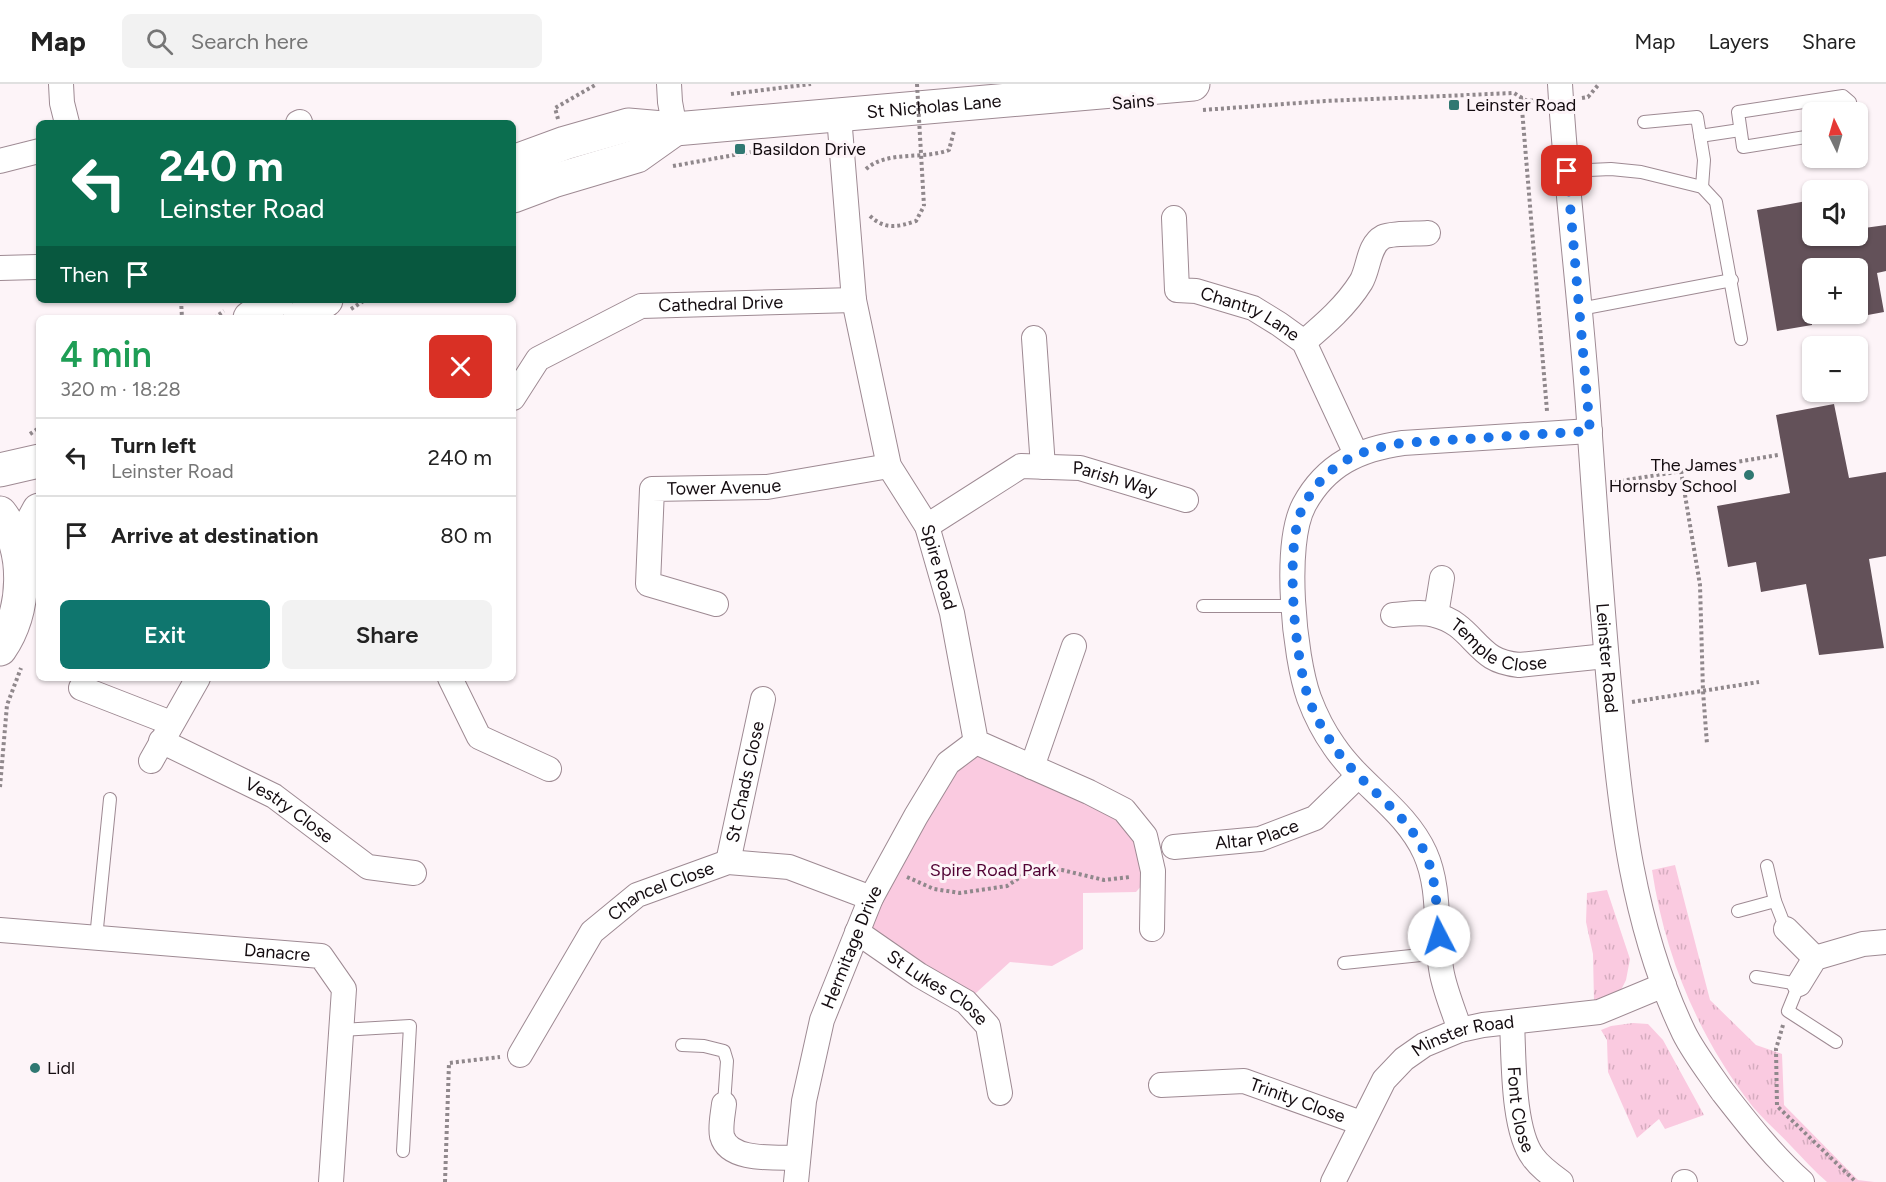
<!DOCTYPE html>
<meta charset="utf-8">
<style>
:root{--surface:#fff;--page:#f2f2f2;--text:#222;--muted:#767676;--line:#e0e0e0;--accent:#0f766e}
body{margin:0;font-family:Figtree,sans-serif;background:var(--page);color:var(--text);height:100vh;display:flex;flex-direction:column;font-size:22px;white-space:nowrap}
*{box-sizing:border-box;margin:0}
p{font-size:20px;color:var(--muted)}
.icon{flex:none;width:33px;height:33px;fill:none;stroke:currentColor;stroke-width:2;stroke-linecap:round;stroke-linejoin:round}
.map{position:relative;flex:1;overflow:hidden}
.drawer{position:absolute;left:36px;top:231px;width:480px;height:366px;display:flex;flex-direction:column;background:var(--surface);border-radius:9px;box-shadow:0 2px 4px #0004}
.drawer>*{flex:none}
.banner{position:absolute;left:36px;top:36px;width:480px;height:183px;border-radius:9px;box-shadow:0 2px 4px #0004;background:#0b6e4f;color:#fff;overflow:hidden}
.needle{width:39px;rotate:355deg}
.tools{position:absolute;left:1802px;top:18px;display:grid;gap:12px}
.tools a{display:grid;place-items:center;width:66px;height:66px;border-radius:9px;background:var(--surface);box-shadow:0 2px 4px #0004;font-size:30px}
.pin{position:absolute;display:grid;place-items:center;width:51px;height:51px;color:#fff;margin:-26px;border-radius:12px;box-shadow:0 3px 9px #0006}
.me{position:absolute;width:66px;margin:-33px;rotate:355deg;stroke-linejoin:round;filter:drop-shadow(0 0 4px #0008)}
.turn{display:flex;align-items:center;gap:21px;height:126px;padding:0 24px;font-size:27px}
.turn .icon{width:78px;height:78px;stroke-width:2.5}
.turn b{display:block;font-size:42px;line-height:51px}
.then{display:flex;align-items:center;height:57px;padding:0 24px;background:#0003;gap:12px;font-size:22px}
.round{display:grid;place-items:center;flex:none;width:63px;height:63px;border-radius:9px;background:var(--page)}
.headline{display:flex;align-items:center;justify-content:space-between;height:102px;padding:0 24px}
h1{font-size:36px;font-weight:600;line-height:45px;color:#1e9e55}
.action{display:flex;gap:12px;margin-top:auto;padding:12px 24px}
.action a{flex:1;height:69px;border-radius:9px;background:var(--accent);color:#fff;font-size:24px;font-weight:600;line-height:69px;text-align:center}
.action a+a{background:var(--page);color:var(--text)}
ul{padding:0;list-style:none}
li{display:flex;align-items:center;gap:18px;height:78px;padding:0 24px;border-top:2px solid var(--line)}
li div{flex:1}
li b{display:block;font-size:22px}
li em{font-style:normal}
header{display:flex;align-items:center;gap:36px;box-sizing:border-box;height:84px;padding:0 30px;background:var(--surface);border-bottom:2px solid var(--line)}
header strong{font-size:28px}
nav{display:flex;gap:33px;margin-inline-start:auto;font-size:21px}
.search{width:420px;height:54px;background:var(--page);display:flex;align-items:center;gap:15px;box-sizing:border-box;padding:0 21px;border-radius:9px;color:var(--muted);font-size:22px}
.map>svg:first-child{display:block}
</style>
<header>
<strong>Map</strong>
<div class="search"><svg class="icon" aria-label="search" viewBox="0 0 24 24"><circle cx="10" cy="10" r="6"/><path d="M15 15l6 6"/></svg>Search here</div>
<nav><a>Map</a><a>Layers</a><a>Share</a></nav>
</header>
<div class="map">
<svg width="1886" height="1098" viewBox="0 0 1886 1098">
<defs>
<pattern id="grass-tufts" width="24" height="20" patternUnits="userSpaceOnUse" patternTransform="scale(1.5)"><rect width="24" height="20" fill="#facae0"/><path d="M3 7l-1-3M5 7V3M7 7l1-3M15 17l-1-3M17 17v-4M19 17l1-3" fill="none" stroke="#d5acbf"/></pattern>
</defs>
<rect width="100%" height="100%" fill="#fdf4f8"/>
<g fill="url(#grass-tufts)">
<path d="M1675 781 1710 916 1756 961 1782 970 1784 1021 1858 1096 1874 1098H1827C1814 1087 1803 1074 1791 1062 1779 1049 1765 1037 1753 1023 1699 954 1665 873 1652 786Z"/>
<polygon points="1607,806 1630,875 1626,896 1621,906 1594,918 1593,870 1586,838 1587,809"/>
<polygon points="1633,939 1648,940 1663,956 1704,1031 1665,1045 1659,1035 1637,1054 1608,988 1607,956 1601,946 1611,942"/>
</g>
<polygon fill="#facae0" points="976,658 1124,726 1145,752 1143,800 1136,808 1083,809 1083,865 1052,882 1010,878 966,918 857,848 887,784"/>
<g fill="#635159">
<polygon points="1812,116 1812,152 1857,152 1857,145 1886,141 1886,187 1877,189 1884,228 1857,233 1857,184 1812,184 1812,241 1777,247 1757,126"/>
<polygon points="1834,320 1849,394 1886,388 1886,472 1869,475 1884,564 1819,571 1806,500 1761,508 1756,478 1728,483 1717,422 1790,409 1776,331"/>
</g>
<g fill="none" stroke-linecap="round" stroke-linejoin="round">
<defs>
<g id="lane">
<polyline points="1644,38 1697,33 1704,76 1702,103"/>
<polyline points="1700,52 1740,46"/>
<polyline points="1812,52 1743,63 1738,28 1843,12 1850,18 1852,28"/>
<polyline points="1567,87 1611,85 1641,88 1702,103 1716,118 1741,255"/>
<polyline points="1580,225 1732,196"/>
<polyline points="1203,522 1293,522"/>
<polyline points="1767,782 1775,817 1786,845"/>
<polyline points="1738,827 1775,817"/>
<polyline points="96,854 110,715"/>
<polyline points="1344,879 1440,869"/>
<polyline points="1756,893 1799,900 1788,927 1836,958"/>
<polyline points="341,946 410,942 403,1067"/>
<polyline points="682,961 704,962 724,967 727,977 724,1020"/>
</g>
<g id="street">
<polyline points="61,0 62,19 67,39"/>
<polyline points="669,0 670,18 675,45"/>
<path id="s1" d="M1560 0C1567 117 1583 234 1590 352 1596 438 1602 525 1610 611 1620 727 1633 843 1684 949 1694 969 1709 988 1722 1007 1747 1039 1771 1070 1802 1098"/>
<path id="s2" d="M839 32 854 216 889 382 927 442 952 529 976 658 1089 708 1124 726 1145 752 1148 765 1153 787 1152 845"/>
<polyline points="298,39 300,38"/>
<polyline points="0,77 39,67"/>
<path id="s3" d="M1174 134 1177 206 1196 207 1253 224 1279 240 1304 258 1356 370"/>
<polyline points="0,184 37,183"/>
<polyline points="1034,254 1043,383"/>
<path d="M1304 258C1325 240 1346 222 1361 198 1369 185 1368 161 1383 153 1391 149 1417 150 1428 149"/>
<path id="s4" d="M513 314 538 275 641 222 854 216"/>
<path id="s5" d="M927 442 1021 382 1080 384 1186 416"/>
<path id="s6" d="M716 520 648 500 652 405 767 403 889 382"/>
<path id="s7" d="M1393 531C1407 530 1422 527 1435 531 1464 538 1472 560 1492 573 1500 578 1510 580 1519 581L1606 572"/>
<polyline points="1436,531 1442,494"/>
<polyline points="450,594 479,653 549,685"/>
<polyline points="81,604 171,639"/>
<path id="s8" d="M161 657 274 712 368 783 414 789"/>
<polyline points="151,677 198,594"/>
<polyline points="1032,683 1074,562"/>
<path id="s9" d="M1174 763 1260 755 1315 734 1358 692"/>
<path id="s10" d="M728 778 763 615"/>
<polyline points="1786,845 1815,874"/>
<path id="s11" d="M0 846 321 872 344 905 331 1098"/>
<path id="s12" d="M857 848 919 891 966 918 988 942 1000 1009"/>
<polyline points="1799,900 1815,874 1863,860 1886,858"/>
<path id="s13" d="M1512 939C1514 973 1512 1045 1533 1073 1540 1083 1550 1090 1561 1098"/>
<path d="M1460 946C1454 928 1446 909 1442 890 1434 850 1442 807 1425 769 1405 725 1360 701 1334 662 1324 648 1315 630 1309 614 1294 572 1283 460 1304 421 1326 380 1360 365 1403 359L1590 347"/>
<path id="s14" d="M520 971 592 848 637 811 728 778 789 783 871 814"/>
<path id="s15" d="M1161 1001 1244 997 1361 1039"/>
<path d="M724 1020C723 1030 720 1042 722 1052 729 1078 776 1073 797 1074"/>
<path id="s16" d="M796 1098 804 1017 822 936 871 814 916 732 948 679 976 658"/>
<path id="s17" d="M1333 1098 1384 996 1404 975 1424 961 1460 946 1483 941 1599 928 1664 901"/>
<polyline points="1684,1098 1685,1098"/>
</g>
<g id="secondary">
<path id="s18" d="M513 78 565 59 628 41 675 45 1193 0"/>
<polyline points="513,112 553,97 637,72 675,45"/>
<polyline points="250,234 276,216"/>
<polyline points="300,234 326,216"/>
<polyline points="0,386 39,377"/>
<path d="M0 429C29 466 26 527 0 565"/>
<polyline points="22,481 28,446 39,426"/>
</g>
</defs>
<use href="#lane" stroke="#9e8a93" stroke-width="14"/>
<use href="#street" stroke="#9e8a93" stroke-width="26"/>
<use href="#secondary" stroke="#9e8a93" stroke-width="35"/>
<g stroke="#90888c" stroke-width="4" stroke-dasharray="3 3" stroke-linecap="butt">
<polyline points="731,10 811,0"/>
<polyline points="1521,13 1547,327"/>
<polyline points="1582,14 1588,13 1599,0"/>
<polyline points="1203,26 1325,17 1514,9 1527,17 1539,16"/>
<polyline points="558,35 555,24 597,0"/>
<polyline points="673,82 751,68"/>
<path d="M866 85C888 66 923 76 949 66L954 47"/>
<path d="M870 132C885 146 898 143 916 137L924 122"/>
<polyline points="181,216 182,234"/>
<polyline points="351,225 365,216"/>
<polyline points="214,234 224,227"/>
<polyline points="30,350 39,344"/>
<polyline points="1681,387 1700,501 1703,607 1707,660"/>
<polyline points="1615,398 1778,371"/>
<polyline points="1632,618 1759,598"/>
<polyline points="0,703 7,621 21,584"/>
<polyline points="907,793 934,805 960,809 1007,802 1025,790 1041,785 1062,786 1104,796 1130,793"/>
<polyline points="1783,941 1776,965 1777,1022 1856,1098"/>
<polyline points="445,1098 449,979 500,973"/>
</g>
<use href="#lane" stroke="#fff" stroke-width="12"/>
<use href="#street" stroke="#fff" stroke-width="24"/>
<use href="#secondary" stroke="#fff" stroke-width="33"/>
<polyline stroke="#90888c" stroke-width="4" stroke-dasharray="3 3" stroke-linecap="butt" points="917,0 924,122"/>
</g>
<g fill="none" stroke-linecap="round" stroke-linejoin="round">
<path stroke="#1a73e8" stroke-width="10" stroke-dasharray="0 18" d="M1439 852C1436 823 1437 794 1424 767 1403 724 1359 701 1333 661 1323 646 1314 630 1308 613 1295 572 1283 458 1304 421 1326 380 1359 365 1403 359L1590 347 1567 87"/>
</g>
<g fill="#307872" stroke="#fdf4f8" stroke-width="2">
<rect x="1448" y="15" width="12" height="12" rx="3"/>
<rect x="734" y="59" width="12" height="12" rx="3"/>
<circle cx="1749" cy="391" r="6"/>
<circle cx="35" cy="984" r="6"/>
</g>
<g text-anchor="middle" stroke-width="6" stroke-linejoin="round" paint-order="stroke">
<g font-size="18" fill="#140c10" stroke="#fdf4f8">
<text transform="translate(1133 18) rotate(-5)" y="6">Sains</text>
<text dy="6" stroke="none"><textPath href="#s18" startOffset="428">St Nicholas Lane</textPath></text>
<text dy="6" stroke="none"><textPath href="#s4" startOffset="242">Cathedral Drive</textPath></text>
<text dy="6" stroke="none"><textPath href="#s3" startOffset="150">Chantry Lane</textPath></text>
<text dy="6" stroke="none"><textPath href="#s5" startOffset="207">Parish Way</textPath></text>
<text dy="6" stroke="none"><textPath href="#s6" startOffset="238">Tower Avenue</textPath></text>
<text dy="6" stroke="none"><textPath href="#s2" startOffset="468">Spire Road</textPath></text>
<text dy="6" stroke="none"><textPath href="#s7" startOffset="116">Temple Close</textPath></text>
<text dy="6" stroke="none"><textPath href="#s1" startOffset="576">Leinster Road</textPath></text>
<text dy="6" stroke="none"><textPath href="#s10" startOffset="82">St Chads Close</textPath></text>
<text dy="6" stroke="none"><textPath href="#s8" startOffset="146">Vestry Close</textPath></text>
<text dy="6" stroke="none"><textPath href="#s9" startOffset="84">Altar Place</textPath></text>
<text dy="6" stroke="none"><textPath href="#s14" startOffset="224">Chancel Close</textPath></text>
<text dy="6" stroke="none"><textPath href="#s16" startOffset="243">Hermitage Drive</textPath></text>
<text dy="6" stroke="none"><textPath href="#s11" startOffset="278">Danacre</textPath></text>
<text dy="6" stroke="none"><textPath href="#s12" startOffset="98">St Lukes Close</textPath></text>
<text dy="6" stroke="none"><textPath href="#s17" startOffset="208">Minster Road</textPath></text>
<text dy="6" stroke="none"><textPath href="#s15" startOffset="140">Trinity Close</textPath></text>
<text dy="6" stroke="none"><textPath href="#s13" startOffset="87">Font Close</textPath></text>
</g>
<g font-size="18" fill="#140c10" stroke="#fdf4f8" text-anchor="start">
<text x="1466" y="27">Leinster Road</text>
<text x="752" y="71">Basildon Drive</text>
<text x="1737" y="387" text-anchor="end">The James<tspan x="1737" dy="21">Hornsby School</tspan></text>
<text x="47" y="990">Lidl</text>
</g>
<g font-size="18" fill="#510234" stroke="#fdf4f8">
<text x="993" y="792">Spire Road Park</text>
</g>
</g>
</svg>
<div class="tools">
<a><svg class="needle" viewBox="-14 -14 28 28"><path d="M0-13l5 13h-10z" fill="#e53935"/><path d="M0 13l5-13h-10z" fill="#767676"/></svg></a>
<a><svg class="icon" aria-label="sound" viewBox="0 0 24 24"><path d="M4 9h4l5-4v14l-5-4H4zM17 9q2 3 0 6"/></svg></a>
<a>+</a>
<a>−</a>
</div>
<div class="pin" style="left:1567px;top:87px;background:#d93025"><svg class="icon" aria-label="arrive" viewBox="0 0 24 24"><path d="M6 21V4h12l-3 4 3 4H6"/></svg></div>
<svg class="me" style="left:1439px;top:852px" viewBox="-20 -20 40 40"><circle r="19" fill="#fff"/><path d="M0-13L10 11 0 6-10 11z" fill="#1a73e8"/></svg>
<div class="banner">
<div class="turn"><svg class="icon" aria-label="left" viewBox="0 0 24 24"><path d="M17 20v-9H6M10 6l-5 5 5 5"/></svg><div><b>240 m</b>Leinster Road</div></div>
<div class="then">Then<svg class="icon" aria-label="arrive" viewBox="0 0 24 24"><path d="M6 21V4h12l-3 4 3 4H6"/></svg></div>
</div>
<section class="drawer">
<div class="headline"><div><h1>4 min</h1><p>320 m · 18:28</p></div><a class="round" style="background:#d93025;color:#fff"><svg class="icon" aria-label="close" viewBox="0 0 24 24"><path d="M6 6l12 12M18 6L6 18"/></svg></a></div>
<ul>
<li><svg class="icon" aria-label="left" viewBox="0 0 24 24"><path d="M17 20v-9H6M10 6l-5 5 5 5"/></svg><div><b>Turn left</b><p>Leinster Road</p></div><em>240 m</em></li>
<li><svg class="icon" aria-label="arrive" viewBox="0 0 24 24"><path d="M6 21V4h12l-3 4 3 4H6"/></svg><div><b>Arrive at destination</b></div><em>80 m</em></li>
</ul>
<div class="action"><a>Exit</a><a>Share</a></div>
</section>
</div>
